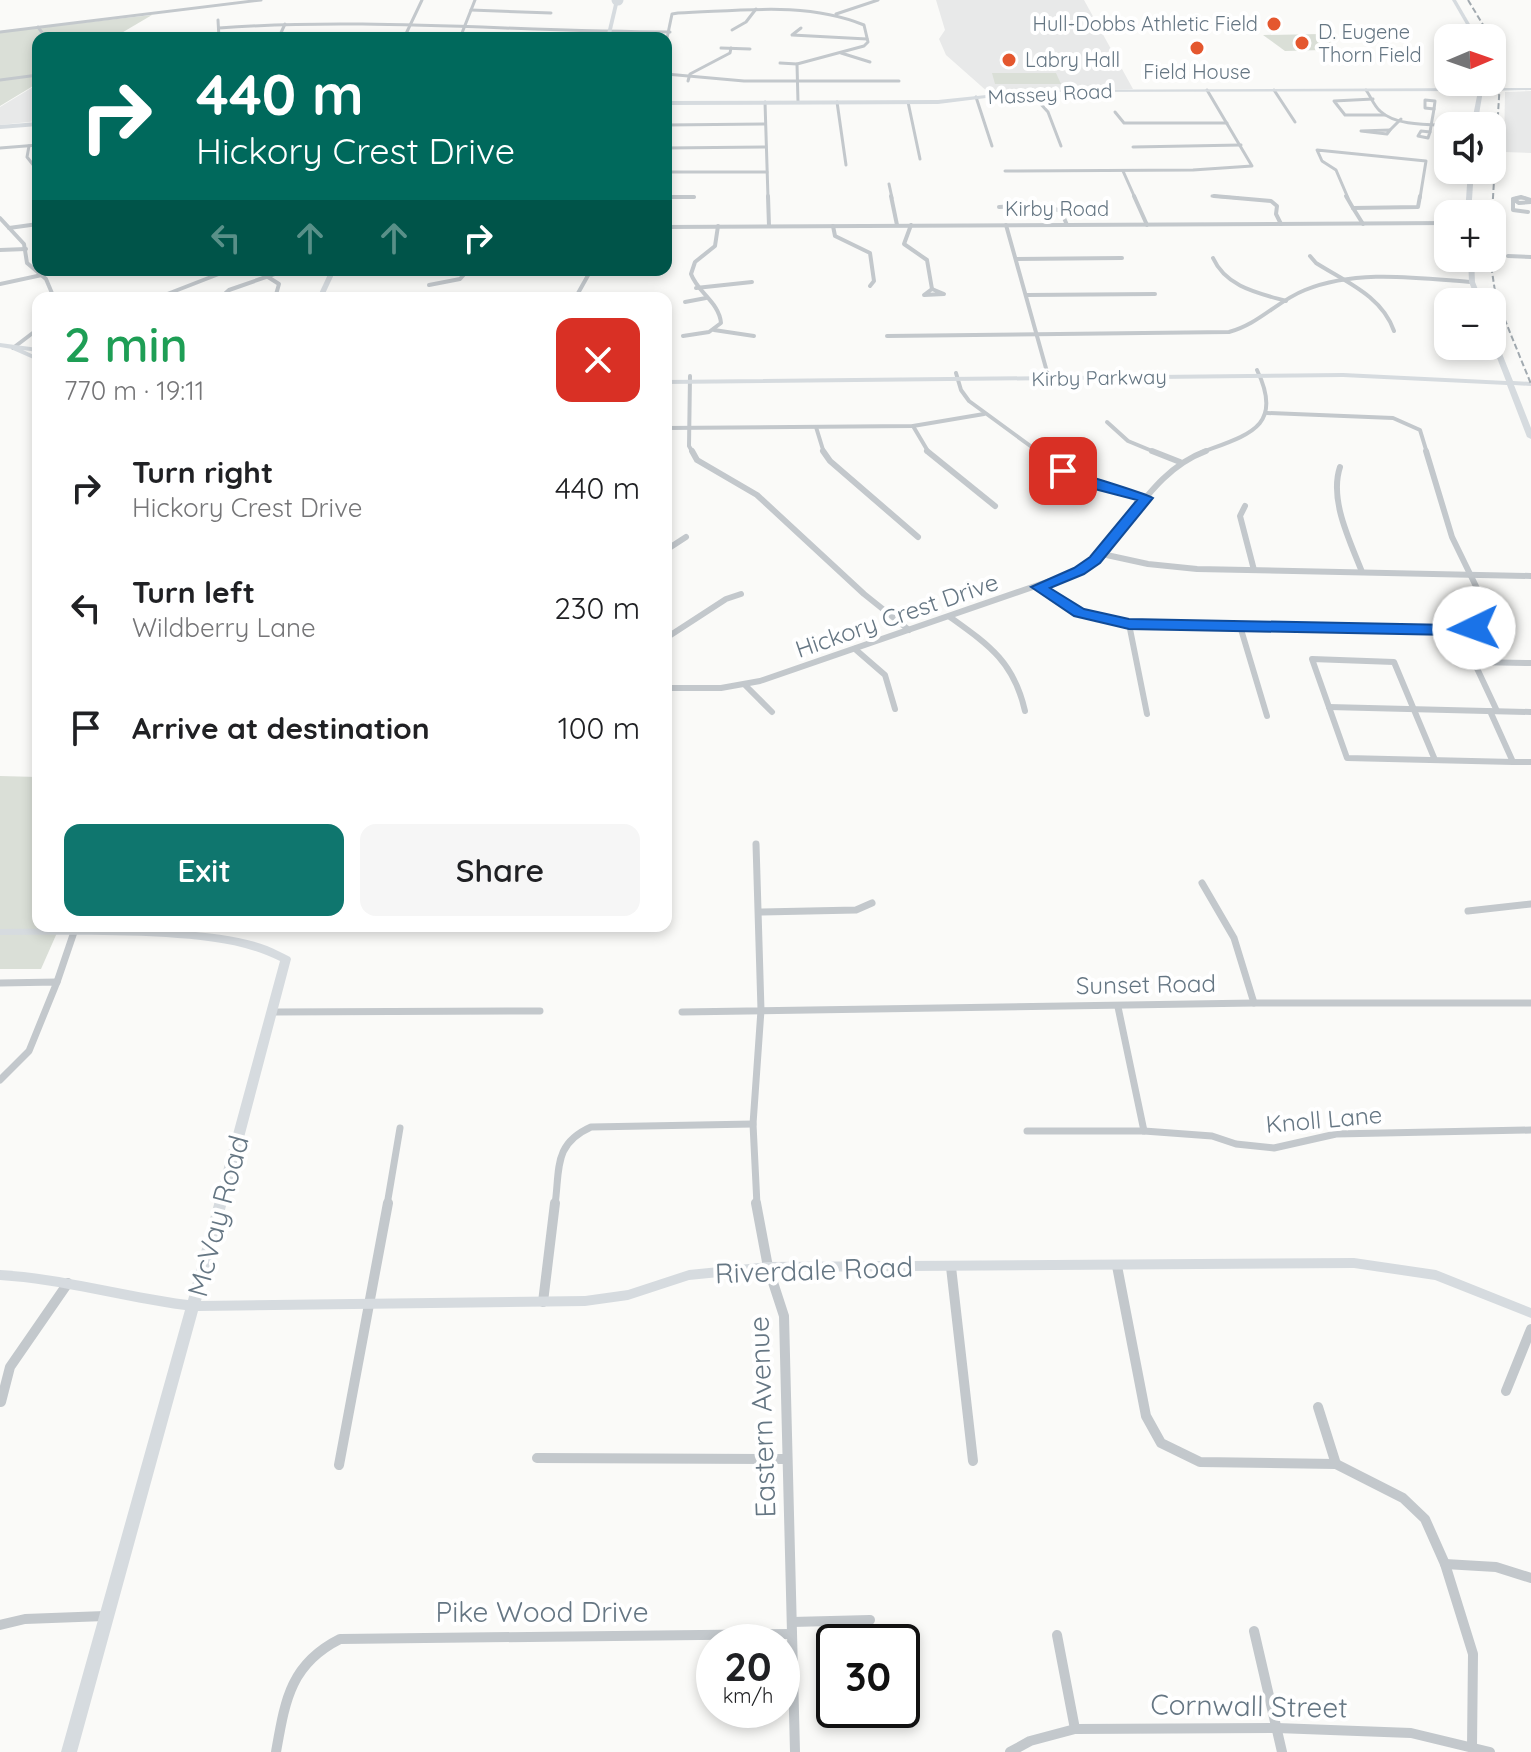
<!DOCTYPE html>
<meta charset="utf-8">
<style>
:root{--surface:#fff;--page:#f6f6f6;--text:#202124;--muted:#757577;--accent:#0f766e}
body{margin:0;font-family:Quicksand,sans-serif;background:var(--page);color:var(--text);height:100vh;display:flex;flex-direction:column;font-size:30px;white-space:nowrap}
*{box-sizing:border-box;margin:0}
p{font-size:26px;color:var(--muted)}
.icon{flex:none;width:44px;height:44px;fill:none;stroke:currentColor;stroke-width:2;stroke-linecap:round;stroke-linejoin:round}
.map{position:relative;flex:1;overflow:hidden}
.side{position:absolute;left:32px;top:292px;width:640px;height:640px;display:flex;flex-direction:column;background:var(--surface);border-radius:16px;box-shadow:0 4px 12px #0003}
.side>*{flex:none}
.hud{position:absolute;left:32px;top:32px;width:640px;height:244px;border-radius:16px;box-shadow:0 4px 12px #0003;background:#00695c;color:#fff;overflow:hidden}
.needle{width:52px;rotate:88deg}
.fabs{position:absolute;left:1434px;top:24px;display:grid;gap:16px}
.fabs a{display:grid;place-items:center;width:72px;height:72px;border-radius:16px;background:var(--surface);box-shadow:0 4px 12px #0003;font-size:40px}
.speed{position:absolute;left:696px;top:1624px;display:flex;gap:16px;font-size:40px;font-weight:700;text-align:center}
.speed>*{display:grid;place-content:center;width:104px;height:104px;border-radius:50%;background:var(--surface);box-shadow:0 4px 12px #0003;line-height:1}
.speed small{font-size:20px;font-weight:400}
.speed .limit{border:4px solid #111;border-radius:12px;background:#fff;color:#111}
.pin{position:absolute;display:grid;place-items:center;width:68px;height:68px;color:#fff;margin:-34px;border-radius:16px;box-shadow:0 4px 12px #0006}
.me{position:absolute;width:88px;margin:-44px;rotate:267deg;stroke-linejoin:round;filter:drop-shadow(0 0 6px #0008)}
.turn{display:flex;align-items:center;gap:28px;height:168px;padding:0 32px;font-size:36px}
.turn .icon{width:104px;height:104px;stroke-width:2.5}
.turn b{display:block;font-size:56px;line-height:68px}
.lanes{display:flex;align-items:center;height:76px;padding:0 32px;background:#0003;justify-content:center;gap:40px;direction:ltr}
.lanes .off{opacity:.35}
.round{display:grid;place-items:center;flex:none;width:84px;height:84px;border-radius:16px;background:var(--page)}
.headline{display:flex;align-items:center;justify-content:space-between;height:136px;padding:0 32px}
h1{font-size:48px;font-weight:600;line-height:60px;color:#1e9e55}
.cta{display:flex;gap:16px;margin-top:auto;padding:16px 32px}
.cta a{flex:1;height:92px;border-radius:16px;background:var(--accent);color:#fff;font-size:32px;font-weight:600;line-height:92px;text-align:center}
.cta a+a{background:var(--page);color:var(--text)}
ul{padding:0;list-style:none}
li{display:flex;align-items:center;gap:24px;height:120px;padding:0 32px}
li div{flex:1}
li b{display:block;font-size:30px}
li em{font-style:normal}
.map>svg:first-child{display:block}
</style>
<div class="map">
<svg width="1531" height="1752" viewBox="0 0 1531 1752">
<rect width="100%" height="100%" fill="#fafaf8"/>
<g fill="#e8e9e9">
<polygon points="936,0 1084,0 1133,89 989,93 946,55 939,39 945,30"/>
<polygon points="38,84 38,121 0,125 0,107"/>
<polygon points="1531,91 1531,153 1504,152 1505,92"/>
</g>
<g fill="#dadfd7">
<polygon points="152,15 113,38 38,38 38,83 0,106 0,32"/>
<polygon points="1320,34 1329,37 1333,45 1323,50 1285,51 1263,35"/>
<polygon points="992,73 1056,73 1061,84 995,84"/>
<polygon points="0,776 38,777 38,926 60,926 41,969 0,969"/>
</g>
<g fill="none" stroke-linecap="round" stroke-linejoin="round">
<g stroke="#c3c8cc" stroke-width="3">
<polyline points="471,10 551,13"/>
<polyline points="836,14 878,0"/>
<polyline points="218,20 219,38"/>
<polyline points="38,27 46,38"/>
<path d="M219 28C369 17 520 32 670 32"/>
<polyline points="801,28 792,35 867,39"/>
<polyline points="732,30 746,22 756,9"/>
<polyline points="0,32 261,0"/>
<polyline points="279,37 285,24"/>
<polyline points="404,38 422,0"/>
<polyline points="460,38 475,0"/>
<path d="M666 43 672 14 678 13C740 11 805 1 864 25L868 42 864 46 797 64 798 102"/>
<polyline points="721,48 750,49"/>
<polyline points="841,53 870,62"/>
<polyline points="780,63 797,64"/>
<polyline points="666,74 744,81 899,81"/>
<polyline points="0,80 38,75"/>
<polyline points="688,81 690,74 730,53 731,48"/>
<polyline points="1274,90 1295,122"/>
<path d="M1366 90C1371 97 1374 106 1380 111 1398 128 1437 124 1460 126"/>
<polyline points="1029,91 1048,112 1061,146"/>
<polyline points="976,97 992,146"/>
<polyline points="1373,99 1334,101 1345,115 1385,115"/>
<polygon points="1425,100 1435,101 1434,109 1425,108"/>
<polyline points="765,102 768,198"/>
<polyline points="837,102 846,165"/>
<polyline points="908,102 920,159"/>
<polyline points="1115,112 1124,123 1227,123"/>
<polyline points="666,125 765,124"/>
<polygon points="1390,130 1387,134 1361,131"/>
<polyline points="1390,130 1401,119"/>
<polygon points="1421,131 1430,132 1428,138 1418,136"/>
<polyline points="1430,132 1434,109"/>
<polyline points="29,146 27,157 38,171"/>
<polyline points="1133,147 1241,145"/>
<polyline points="0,148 38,145"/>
<polyline points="666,148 766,147"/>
<polyline points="1005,171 1193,170 1252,166 1207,90"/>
<polyline points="1123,171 1135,198"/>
<polyline points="666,172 767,172"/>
<polyline points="889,184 892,198"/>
<polyline points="1212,196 1238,198"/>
<polyline points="666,197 694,197"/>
<polyline points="1348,198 1336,170 1322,161 1317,150 1426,161 1420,198"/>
<polyline points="1516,198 1525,198"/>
</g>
<g stroke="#c3c8cc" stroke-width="4">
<polyline points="768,196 769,226"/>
<polyline points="891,196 897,225"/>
<polyline points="1134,196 1147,225"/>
<polyline points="1214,196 1271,201 1277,206 1276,214 1281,224"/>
<polyline points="1346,196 1353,208"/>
<polyline points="666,197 694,197"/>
<polyline points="1513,200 1513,210 1528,212"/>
<polyline points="1531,200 1521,197 1513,199 1519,203 1531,202"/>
<polyline points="999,207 1042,205 1061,211 1067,225"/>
<polyline points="1353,208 1363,224"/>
<polyline points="1353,208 1418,207 1420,196"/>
<polyline points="0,218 24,244 27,263 46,279 54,298"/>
<polyline points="911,225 904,244 927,260 932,289"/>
<polyline points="1006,225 1049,379"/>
<polyline points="833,226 835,236 870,253 874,281 870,286"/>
<polyline points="666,227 1448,223"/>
<polyline points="9,228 38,224"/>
<polyline points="0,250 26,249"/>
<path d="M1310 256 1316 263C1346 282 1382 296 1394 331"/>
<polyline points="1508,256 1531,257"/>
<path d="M1213 258C1226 287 1258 293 1286 301"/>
<polyline points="1016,259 1122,258"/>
<polyline points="268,277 279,284 275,298"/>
<polyline points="0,284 65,270"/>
<polyline points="429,285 460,279 468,270"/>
<polyline points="696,288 752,282"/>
<polygon points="932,289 944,294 924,295"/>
<polyline points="54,295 94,295"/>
<polyline points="577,295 591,270"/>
<polyline points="1027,295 1155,294"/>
<polyline points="157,298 229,270"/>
<polyline points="220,298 229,290 286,270"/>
<polyline points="275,298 320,297"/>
<polyline points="685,302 706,298"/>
<polyline points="714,330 754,336"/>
<path d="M683 336 709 332 721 323C719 302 698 293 691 274L695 262 715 246 718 226"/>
<path d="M887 336 1229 332C1259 324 1277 301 1305 290 1357 269 1417 278 1472 282"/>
<polyline points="13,348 38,329"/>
<polyline points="956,373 961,390 969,401 1040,453"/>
<polyline points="690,376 689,446 693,453"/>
<polyline points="1267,413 1393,418 1420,430 1427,453"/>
<polyline points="1107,422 1128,441 1157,453"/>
<polyline points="913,426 929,453"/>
<polyline points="816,427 824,453"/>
<polyline points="666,428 913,426 984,414"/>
<path d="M1200 453C1247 435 1285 428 1257 370"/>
</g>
<g stroke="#c3c8cc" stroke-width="6">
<polyline points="692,451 697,460 757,495 864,594 909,630"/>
<polyline points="823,451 830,461 918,537"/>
<polyline points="927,451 995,506"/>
<polyline points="1037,451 1072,476 1146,498"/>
<polyline points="1152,451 1180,462"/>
<path d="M1340 467C1329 500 1350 541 1362 572"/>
<polyline points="1245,506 1240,516 1254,570"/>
<polyline points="666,550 686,537"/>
<polyline points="1102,554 1148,564 1197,569 1531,576"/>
<polyline points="1039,587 1079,613 1129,624 1474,628 1487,621 1488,611 1452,537 1426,451"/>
<path d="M950 617C989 645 1014 662 1025 711"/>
<polyline points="1129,624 1147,714"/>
<polyline points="1240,626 1267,716"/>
<polyline points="666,638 726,599 741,594"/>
<polyline points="855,649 885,675 895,709"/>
<polyline points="745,685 772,712"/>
<path d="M666 688H721L760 681 1079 571C1128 536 1147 473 1206 451"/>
<polyline points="1329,707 1531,712"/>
<polyline points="1490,711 1513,762"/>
<polyline points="1497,711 1474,662 1531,663"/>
<polyline points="1435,760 1394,662 1312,659 1347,758 1513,762 1531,762"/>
</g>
<g stroke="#c3c8cc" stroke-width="7">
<polyline points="756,844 761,1010 753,1124 757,1205"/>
<polyline points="1202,883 1234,938 1254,1003"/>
<polyline points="1468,911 1531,904"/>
<polyline points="759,912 856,910 872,903"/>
<polyline points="57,982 74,932"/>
<polyline points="0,983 57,982 29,1051 0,1080"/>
<polyline points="1118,1007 1144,1131"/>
<polyline points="273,1012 540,1011"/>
<polyline points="682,1012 1254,1003 1531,1003"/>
<polyline points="1027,1131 1144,1131 1212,1136 1236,1144 1274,1148 1336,1134 1531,1130"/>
<polyline points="387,1205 400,1128"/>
<path d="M555 1205C560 1169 553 1144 591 1127L753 1124"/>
</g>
<g stroke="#c3c8cc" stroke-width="10">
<polyline points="756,1203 768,1267 784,1316 795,1752"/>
<polyline points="1117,1266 1146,1416 1161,1443 1200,1462 1336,1464 1403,1498 1425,1519 1445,1564 1473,1654 1472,1747"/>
<polyline points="951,1267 973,1461"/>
<polyline points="543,1302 555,1203"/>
<polyline points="1506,1391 1531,1329"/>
<polyline points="1,1402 10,1367 68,1283"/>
<polyline points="1318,1407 1336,1464"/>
<polyline points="537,1458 787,1459"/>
<polyline points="339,1465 388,1203"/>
<polyline points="1445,1564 1496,1567 1531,1578"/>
<polyline points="792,1622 870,1620"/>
<polyline points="0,1625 25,1619 105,1616"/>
<polyline points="1254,1631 1282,1752"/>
<polyline points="1057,1635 1075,1729"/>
<path d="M276 1752C285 1701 290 1664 340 1639L792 1634"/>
<polyline points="1010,1752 1030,1741 1075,1729 1277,1728 1411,1733 1490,1752"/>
</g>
<g fill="#d6dbdf" fill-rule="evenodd">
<polygon points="615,0 619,0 610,38 606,38"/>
<polygon points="1452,0 1456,0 1478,38 1474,38"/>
<polygon points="1482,83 1484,84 1484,88 1531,88 1531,90 1483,91 1477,126 1471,126 1478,91 1035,92 938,104 666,105 666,101 938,100 1035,90 1479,88 1480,84"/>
<polygon points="38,122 38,126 0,129 0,125"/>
<polygon points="1468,170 1474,170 1471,214 1465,214"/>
<polygon points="1468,258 1474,258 1475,282 1483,302 1477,302 1469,282"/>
<polygon points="330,270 336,270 323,298 317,298"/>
<polygon points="1492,334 1495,336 1513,381 1531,382 1531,386 1514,385 1531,428 1531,439 1527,437 1507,385 1343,377 666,384 666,380 1343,373 1506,381 1492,345"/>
<polygon points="0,343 38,348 38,352 23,350 38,357 38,361 13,350 12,349 0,347"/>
<path d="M106 928C154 930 222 929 267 946 275 949 282 953 290 957L291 959 201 1301 585 1296 628 1290 689 1270 768 1262 1354 1258 1436 1270 1531 1308V1318L1435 1280 1354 1268 768 1272 689 1280 628 1300 585 1306 198 1311 77 1752H61L185 1310C123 1302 63 1284 0 1280V1270C64 1274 125 1292 188 1300L280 961C244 943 206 940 166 937 111 934 55 935 0 935V929Z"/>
</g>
<polyline stroke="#d6dbdf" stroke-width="11" points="617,0 618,0"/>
<g stroke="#a2aab0" stroke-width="2" stroke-dasharray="6 3" stroke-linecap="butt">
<polyline points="1468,0 1491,38"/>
<polyline points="1492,41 1500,81 1492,214"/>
<polyline points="1490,258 1496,298 1531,384"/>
</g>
</g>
<path fill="#1a73e8" stroke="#114b97" stroke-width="2" d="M1058 468C1064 468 1147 494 1153 498L1100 563 1084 574 1050 588 1084 609 1129 619 1453 625 1474 623 1482 628 1474 632 1453 635 1129 629 1074 616 1031 587 1074 568 1090 557 1137 500 1087 487 1058 474Z"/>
<g fill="#e4572e" stroke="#fff" stroke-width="3">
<circle cx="1274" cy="24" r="8"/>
<circle cx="1302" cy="43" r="8"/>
<circle cx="1197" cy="48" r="8"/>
<circle cx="1009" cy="60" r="8"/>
</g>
<g text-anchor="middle" stroke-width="8" stroke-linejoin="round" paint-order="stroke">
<g font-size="20" fill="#657683" stroke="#fff" text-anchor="start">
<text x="1258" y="31" text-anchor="end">Hull-Dobbs Athletic Field</text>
<text x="1318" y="39">D. Eugene<tspan x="1318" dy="23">Thorn Field</tspan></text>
<text x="1025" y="67">Labry Hall</text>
<text x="1197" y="79" text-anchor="middle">Field House</text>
</g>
<g font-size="20" fill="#657683" stroke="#fff">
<text transform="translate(1050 94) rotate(-3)" y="7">Massey Road</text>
<text x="1057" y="216">Kirby Road</text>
<text transform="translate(1099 378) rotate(-1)" y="7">Kirby Parkway</text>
</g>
<g font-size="24" fill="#657683" stroke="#fff">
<text transform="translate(897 616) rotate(-19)" y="8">Hickory Crest Drive</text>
<text transform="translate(1146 985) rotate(-1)" y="8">Sunset Road</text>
<text transform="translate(1324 1120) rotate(-5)" y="8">Knoll Lane</text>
</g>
<g font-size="28" fill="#657683" stroke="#fff">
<text transform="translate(218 1216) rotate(-75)" y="10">McVay Road</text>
<text transform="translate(814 1270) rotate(-2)" y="10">Riverdale Road</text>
<text transform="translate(762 1417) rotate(-92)" y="10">Eastern Avenue</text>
<text x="542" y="1622">Pike Wood Drive</text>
<text transform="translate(1249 1706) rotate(1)" y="10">Cornwall Street</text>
</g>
</g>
</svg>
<div class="fabs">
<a><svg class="needle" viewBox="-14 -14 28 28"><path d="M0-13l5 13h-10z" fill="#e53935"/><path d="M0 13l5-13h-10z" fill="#757577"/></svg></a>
<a><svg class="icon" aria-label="sound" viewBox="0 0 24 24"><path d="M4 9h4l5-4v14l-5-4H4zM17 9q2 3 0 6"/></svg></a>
<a>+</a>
<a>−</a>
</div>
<div class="speed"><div>20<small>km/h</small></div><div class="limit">30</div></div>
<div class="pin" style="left:1063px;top:471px;background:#d93025"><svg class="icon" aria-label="arrive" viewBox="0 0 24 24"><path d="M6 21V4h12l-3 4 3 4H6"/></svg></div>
<svg class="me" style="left:1474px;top:628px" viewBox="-20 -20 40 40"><circle r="19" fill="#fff"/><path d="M0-13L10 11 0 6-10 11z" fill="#1a73e8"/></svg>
<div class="hud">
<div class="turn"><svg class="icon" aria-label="right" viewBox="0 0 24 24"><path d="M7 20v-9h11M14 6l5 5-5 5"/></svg><div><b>440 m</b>Hickory Crest Drive</div></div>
<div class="lanes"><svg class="icon off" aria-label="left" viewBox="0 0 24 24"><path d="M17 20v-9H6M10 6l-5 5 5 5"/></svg><svg class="icon off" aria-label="ahead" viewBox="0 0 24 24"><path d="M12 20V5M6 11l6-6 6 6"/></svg><svg class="icon off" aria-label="ahead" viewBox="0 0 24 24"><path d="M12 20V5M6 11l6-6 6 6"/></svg><svg class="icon" aria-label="right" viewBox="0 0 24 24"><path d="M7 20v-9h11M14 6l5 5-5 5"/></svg></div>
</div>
<section class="side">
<div class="headline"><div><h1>2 min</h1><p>770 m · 19:11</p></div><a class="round" style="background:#d93025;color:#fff"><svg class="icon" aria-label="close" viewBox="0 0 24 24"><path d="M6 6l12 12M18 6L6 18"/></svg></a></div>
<ul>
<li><svg class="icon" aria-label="right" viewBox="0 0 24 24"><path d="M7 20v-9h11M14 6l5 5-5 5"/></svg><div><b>Turn right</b><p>Hickory Crest Drive</p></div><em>440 m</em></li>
<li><svg class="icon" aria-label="left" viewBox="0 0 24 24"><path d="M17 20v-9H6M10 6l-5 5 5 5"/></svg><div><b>Turn left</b><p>Wildberry Lane</p></div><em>230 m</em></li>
<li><svg class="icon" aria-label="arrive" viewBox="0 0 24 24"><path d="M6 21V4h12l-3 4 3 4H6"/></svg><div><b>Arrive at destination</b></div><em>100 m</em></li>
</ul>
<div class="cta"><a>Exit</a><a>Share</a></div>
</section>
</div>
